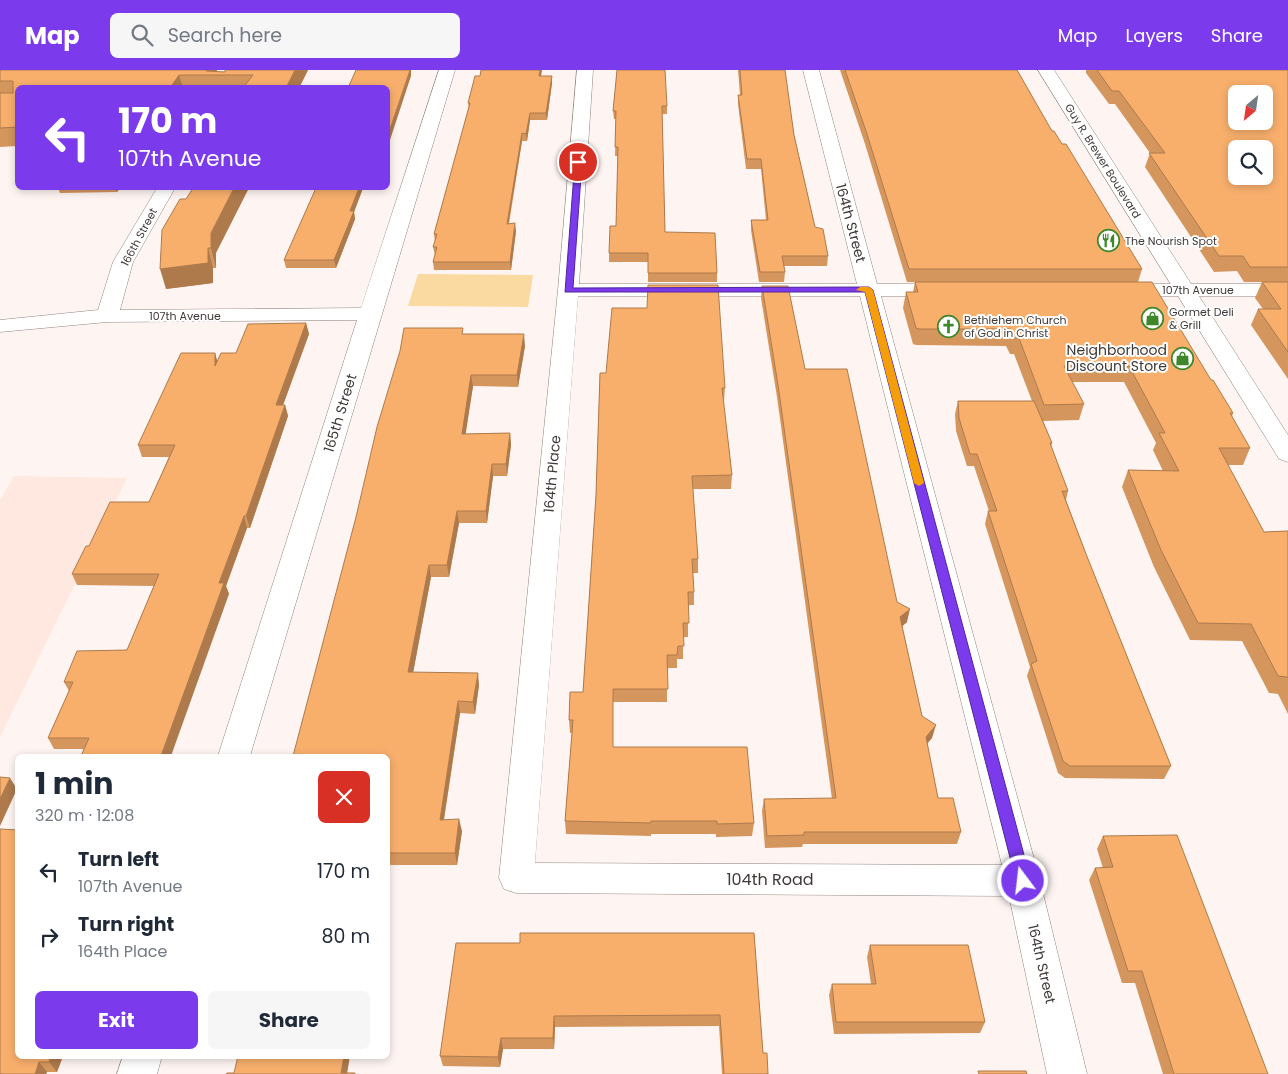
<!DOCTYPE html>
<meta charset="utf-8">
<style>
:root{--surface:#fff;--page:#f6f6f7;--text:#1f2937;--muted:#747a83;--accent:#7c3aed}
body{margin:0;font-family:Poppins,sans-serif;background:var(--page);color:var(--text);height:100vh;display:flex;flex-direction:column;font-size:19px;white-space:nowrap}
*{box-sizing:border-box;margin:0}
p{font-size:16px;color:var(--muted)}
.icon{flex:none;width:28px;height:28px;fill:none;stroke:currentColor;stroke-width:2;stroke-linecap:round;stroke-linejoin:round}
.map{position:relative;flex:1;overflow:hidden}
.panel{position:absolute;left:15px;top:684px;width:375px;height:305px;display:flex;flex-direction:column;background:var(--surface);border-radius:8px;box-shadow:0 2px 8px #0003}
.panel>*{flex:none}
.guide{position:absolute;left:15px;top:15px;width:375px;height:105px;border-radius:8px;box-shadow:0 2px 8px #0003;background:#7c3aed;color:#fff;overflow:hidden}
.needle{width:32px;rotate:209deg}
.buttons{position:absolute;left:1228px;top:15px;display:grid;gap:10px}
.buttons a{display:grid;place-items:center;width:45px;height:45px;border-radius:8px;background:var(--surface);box-shadow:0 2px 8px #0003;font-size:25px}
.pin{position:absolute;display:grid;place-items:center;width:42px;height:42px;color:#fff;margin:-21px;border:2px solid #fff;border-radius:50%;box-shadow:0 1px 5px #0007}
.me{position:absolute;width:55px;margin:-28px;rotate:345deg;stroke-linejoin:round;filter:drop-shadow(0 0 4px #0008)}
.turn{display:flex;align-items:center;gap:18px;height:105px;padding:0 20px;font-size:22px}
.turn .icon{width:65px;height:65px;stroke-width:2.5}
.turn b{display:block;font-size:35px;line-height:42px}
.round{display:grid;place-items:center;flex:none;width:52px;height:52px;border-radius:8px;background:var(--page)}
.summary{display:flex;align-items:center;justify-content:space-between;height:85px;padding:0 20px}
h1{font-size:30px;font-weight:700;line-height:38px}
.primary-button{display:flex;gap:10px;margin-top:auto;padding:10px 20px}
.primary-button a{flex:1;height:58px;border-radius:8px;background:var(--accent);color:#fff;font-size:20px;font-weight:700;line-height:58px;text-align:center}
.primary-button a+a{background:var(--page);color:var(--text)}
ul{padding:0;list-style:none}
li{display:flex;align-items:center;gap:15px;height:65px;padding:0 20px}
li div{flex:1}
li b{display:block;font-size:19px}
li em{font-style:normal}
header{display:flex;align-items:center;gap:30px;box-sizing:border-box;height:70px;padding:0 25px;background:var(--accent);color:#fff}
header strong{font-size:24px}
nav{display:flex;gap:28px;margin-inline-start:auto;font-size:18px}
.search{width:350px;height:45px;background:var(--page);display:flex;align-items:center;gap:12px;box-sizing:border-box;padding:0 18px;border-radius:8px;color:var(--muted);font-size:19px}
.map>svg:first-child{display:block}
</style>
<header>
<strong>Map</strong>
<div class="search"><svg class="icon" aria-label="search" viewBox="0 0 24 24"><circle cx="10" cy="10" r="6"/><path d="M15 15l6 6"/></svg>Search here</div>
<nav><a>Map</a><a>Layers</a><a>Share</a></nav>
</header>
<div class="map">
<svg width="1288" height="1004" viewBox="0 0 1288 1004">
<rect width="100%" height="100%" fill="#fef5f2"/>
<polygon fill="#ffe8df" points="14,406 127,408 0,667 0,430"/>
<polygon fill="#fadaa1" points="418,204 533,205 528,237 408,236"/>
<g fill="none" stroke-linecap="round" stroke-linejoin="round">
<defs>
<g id="street">
<polygon points="439,0 455,0 250,686 218,686 357,250 107,252 0,262 0,250 98,240 113,192 157,118 175,118 133,192 120,240 361,238"/>
<path d="M577 0H593L579 214H857L803 0H819L877 214H952L959 216 962 220 959 224 952 226H881L1040 811 1087 1004H1047L1009 826 516 823 504 819 499 808 558 220ZM578 226H860L1002 795 535 793Z"/>
<polygon points="1120,214 1288,214 1288,226 1120,226 1113,224 1110,220 1113,216"/>
<polygon points="123,986 162,986 157,1004 117,1004"/>
</g>
<polygon id="secondary" points="1038,0 1054,0 1288,365 1288,392 1279,389 1276,384"/>
</defs>
<use href="#street" stroke="#90837e" stroke-width="1"/>
<use href="#secondary" stroke="#90837e" stroke-width="1"/>
<use href="#street" fill="#fff" fill-rule="evenodd"/>
<use href="#secondary" fill="#fff" fill-rule="evenodd"/>
</g>
<g fill="#d5965d">
<polygon points="0,0 217,0 217,2 308,0 299,18 18,18 17,76 0,77"/>
<polygon points="617,0 667,36 667,44 662,44 665,162 717,203 717,212 648,212 648,192 609,192 609,183 616,156 618,86 615,86 616,49 614,49 613,41"/>
<polygon points="738,0 785,0 794,65 815,157 828,186 827,196 784,196 785,202 784,212 759,212 751,160 751,150 766,150 761,99 746,99 738,34 738,25 740,25"/>
<polygon points="840,0 1017,0 1052,61 1142,199 1138,212 1211,310 1233,343 1232,347 1250,378 1243,395 1228,395 1264,462 1288,461 1288,644 1278,624 1269,623 1242,571 1190,570 1154,497 1122,417 1128,400 1163,401 1153,380 1156,373 1124,312 1072,312 1084,334 1079,350 1043,351 1052,373 1051,377 1068,421 1066,430 1086,484 1171,696 1164,709 1065,708 1058,703 1027,606 1030,597 985,454 988,441 989,441 974,396 967,396 956,361 955,344 958,331 1032,331 1014,284 1010,284 1006,276 916,275 913,274 903,238 906,222 913,222 915,212 907,212 865,74"/>
<polygon points="1086,0 1288,0 1288,309 1251,255 1258,239 1263,239 1255,228 1262,212 1244,212 1237,201 1214,202 1145,97 1150,83 1115,34 1109,34 1086,3"/>
<polygon points="541,6 552,6 552,13 547,50 530,50 527,71 522,71 509,154 516,161 511,200 434,200 433,192 435,185 433,177 435,172 434,164 469,38 468,33"/>
<polygon points="58,118 120,118 117,122 60,123"/>
<polygon points="316,118 363,118 354,142 355,149 336,198 286,198 284,190"/>
<polygon points="186,129 216,183 216,198 213,198 213,213 166,219"/>
<polygon points="762,216 805,299 897,532 907,552 902,556 922,646 932,668 927,674 938,728 961,762 957,774 803,774 802,777 765,778 762,741 764,729 832,729 777,327 761,228"/>
<polygon points="306,253 309,264 283,335 285,335 288,346 250,458 247,458 226,516 229,524 84,679 54,679 48,668 69,621 64,612 127,580 154,516 77,515 72,504 89,476 149,432 169,387 142,387 138,375 215,283 217,291"/>
<polygon points="464,264 525,276 518,317 473,316 465,364 510,363 511,375 507,406 493,406 487,453 459,453 449,507 431,507 413,602 479,615 475,644 460,643 444,750 462,761 457,795 388,795 388,686"/>
<polygon points="600,303 725,318 724,331 723,331 732,405 731,419 693,419 698,489 698,503 693,503 694,522 694,535 688,535 688,567 683,567 683,589 677,589 677,598 667,598 667,632 613,632 613,677 754,753 752,766 716,767 716,764 651,764 651,766 566,764 565,751 572,663 570,663 569,650 583,622 596,425"/>
<polygon points="1103,766 1268,1004 1163,1004 1135,913 1122,913 1089,810 1095,798 1103,798 1097,779"/>
<polygon points="754,863 763,983 768,1004 722,1004 719,956 555,957 554,979 503,979 500,997 443,996 440,986 520,873"/>
<polygon points="870,875 985,952 980,963 834,964 829,925 832,914 871,914 867,887"/>
<polygon points="18,986 63,986 57,1002 47,1002 46,1004 0,1004"/>
</g>
<g fill="#ae7a4c">
<polygon points="206,0 217,0 216,5 206,1"/>
<polygon points="295,0 308,0 299,18 286,18"/>
<polygon points="410,0 411,0 411,6 388,76 388,65"/>
<polygon points="540,0 542,0 540,13 539,6"/>
<polygon points="179,5 183,18 170,18"/>
<polygon points="552,6 552,13 547,50 546,43"/>
<polygon points="530,43 530,50 527,71 526,64"/>
<polygon points="522,63 522,71 507,161 507,154"/>
<polygon points="115,118 120,118 117,122"/>
<polygon points="234,118 249,118 216,183 216,198 211,178 211,163"/>
<polygon points="359,118 363,118 354,142 355,149 336,198 334,190 350,141"/>
<polygon points="515,153 516,161 511,200 510,192"/>
<polygon points="208,178 213,198 213,213 166,219 160,199"/>
<polygon points="306,253 309,264 279,346 276,335"/>
<polygon points="524,264 525,276 518,317 517,305"/>
<polygon points="215,283 218,294 215,296"/>
<polygon points="471,305 473,316 464,375 462,364"/>
<polygon points="285,335 288,346 250,458 246,446"/>
<polygon points="510,363 511,375 507,406 506,394"/>
<polygon points="492,394 493,406 487,453 486,441"/>
<polygon points="457,441 459,453 449,507 447,495"/>
<polygon points="244,446 247,458 226,516 229,524 171,686 161,686 219,513"/>
<polygon points="429,495 431,507 411,614 408,602"/>
<polygon points="910,539 907,552 898,560 900,547"/>
<polygon points="478,603 479,615 475,644 473,632"/>
<polygon points="458,631 460,643 442,761 440,750"/>
<polygon points="936,655 932,668 922,679 926,667"/>
<polygon points="10,708 17,719 0,756 0,729"/>
<polygon points="459,749 462,761 457,795 455,783"/>
<polygon points="554,946 555,957 554,979 553,968"/>
<polygon points="501,968 503,979 500,997 498,987"/>
<polygon points="51,986 63,986 57,1002 49,992"/>
<polygon points="344,986 350,986 347,1004 341,1003"/>
<polygon points="39,992 47,1002 46,1004 35,1004"/>
</g>
<g fill="#f8af6c" stroke="#ae7a4c" fill-rule="evenodd">
<polygon points="0,0 206,0 206,1 225,2 225,0 295,0 286,18 243,18 253,5 179,5 170,18 18,18 18,57 0,58 0,23 13,23 13,11 0,11"/>
<polygon points="356,0 410,0 388,65 388,18 348,18"/>
<polygon points="481,0 540,0 539,6 552,6 546,43 530,43 526,64 522,63 507,154 515,153 510,192 433,192 437,177 433,177 437,164 434,164 470,33 468,33 475,6 480,6"/>
<polygon points="617,0 665,0 667,36 662,36 665,162 715,163 717,203 648,203 648,183 609,183 610,156 616,156 618,77 615,77 616,41 613,41"/>
<polygon points="740,0 785,0 794,65 815,157 823,159 828,186 782,186 785,202 760,202 751,150 768,150 761,89 747,89 738,25 742,25"/>
<polygon points="845,0 1017,0 1052,61 1054,61 1062,74 1066,74 1142,199 909,199 866,61"/>
<path d="M1097 0H1288V197H1250L1243 186H1219L1149 83H1165L1119 21H1112ZM1236 24H1264V51H1236ZM1236 79H1264V106H1236Z"/>
<polygon points="193,118 234,118 211,163 211,178 208,178 208,193 160,199 162,160 180,129 186,129"/>
<polygon points="316,118 359,118 350,141 354,141 334,190 284,190"/>
<polygon points="915,212 1152,212 1211,310 1213,310 1233,343 1230,343 1250,378 1219,378 1264,462 1288,461 1288,608 1287,607 1278,606 1251,554 1198,553 1161,480 1128,400 1179,401 1159,363 1165,363 1129,296 1064,296 1084,334 1044,335 1019,268 1014,268 1011,259 919,259 916,258 906,222 918,222"/>
<polygon points="1262,212 1288,212 1288,282 1258,239 1281,239"/>
<polygon points="648,215 718,215 725,318 722,318 732,405 692,406 698,489 692,489 694,522 688,522 689,553 683,553 684,576 678,576 677,585 667,585 668,619 613,619 613,677 747,677 754,753 717,754 717,751 651,751 651,753 565,751 573,650 569,650 570,622 583,622 596,425 600,303 606,303 612,238 647,238"/>
<polygon points="762,216 788,216 805,299 847,299 897,532 910,539 900,547 922,646 936,655 926,667 938,728 953,728 961,762 804,762 804,765 767,766 764,729 836,728 778,315"/>
<polygon points="306,253 276,335 285,335 246,446 244,446 219,513 224,513 161,686 81,686 89,668 48,668 73,612 64,612 77,581 127,580 159,504 72,504 86,476 89,476 110,432 149,432 175,375 138,375 181,283 215,283 215,296 221,283 236,283 248,254"/>
<polygon points="404,258 463,258 462,264 524,264 517,305 471,305 462,364 510,363 506,394 492,394 486,441 457,441 447,495 429,495 408,602 478,603 473,632 458,631 440,750 459,749 455,783 388,783 388,686 293,686 356,447 377,357 400,281"/>
<polygon points="958,331 1034,331 1052,373 1050,373 1068,421 1062,421 1086,484 1171,696 1070,696 1063,691 1031,594 1037,591 988,441 997,441 977,384 970,384 959,348"/>
<polygon points="0,707 10,708 0,729"/>
<polygon points="0,759 18,760 18,986 51,986 49,992 39,992 35,1004 0,1004"/>
<polygon points="1177,765 1268,1004 1174,1004 1142,901 1128,901 1095,798 1113,797 1103,766"/>
<polygon points="520,863 754,863 763,983 767,983 768,1004 724,1004 720,945 554,946 553,968 501,968 498,987 440,986 456,873 520,873"/>
<polygon points="870,875 968,875 985,952 836,952 832,914 876,914"/>
<polygon points="238,986 344,986 341,1003 355,1003 355,1004 226,1004 227,1003 234,1003"/>
<polygon points="978,1001 1026,1001 1027,1004 979,1004"/>
</g>
<polygon fill="#7c3aed" stroke="#51269a" points="575,90 582,92 573,218 869,217 873,220 1031,811 1028,815 1023,817 1018,815 1016,811 865,222 565,222"/>
<polygon fill="#f59e0b" points="869,217 873,220 924,413 919,416 914,413 865,222 856,220 860,217"/>
<defs>
<symbol id="restaurant-ring" viewBox="-11 -11 22 22"><circle r="9.5" fill="#fff" stroke="#40872c" stroke-width="1.5"/><path d="M-5-6h1v4h1v-4h1v4h1v-4h1v5L-1.5 .5V6h-2V.5L-5-1ZM5-6V6H3V1.5H1.5Q1.5-4 5-6Z" fill="#40872c"/></symbol>
<symbol id="shop-ring" viewBox="-11 -11 22 22"><circle r="9.5" fill="#fff" stroke="#40872c" stroke-width="1.5"/><path d="M-5-2.5h2.3a2.7 3.5 0 0 1 5.4 0H5L5.5 6h-11ZM-1.5-2.5h3a1.5 2.3 0 0 0-3 0Z" fill="#40872c"/></symbol>
<symbol id="church-ring" viewBox="-11 -11 22 22"><circle r="9.5" fill="#fff" stroke="#40872c" stroke-width="1.5"/><path d="M-1.2-6h2.4v3.5h3.3v2.4h-3.3V6h-2.4V-.1h-3.3v-2.4h3.3Z" fill="#40872c"/></symbol>
</defs>
<g fill-rule="evenodd">
<use href="#restaurant-ring" x="1096" y="158" width="25" height="25"/>
<use href="#shop-ring" x="1140" y="236" width="25" height="25"/>
<use href="#church-ring" x="936" y="244" width="25" height="25"/>
<use href="#shop-ring" x="1170" y="276" width="25" height="25"/>
</g>
<g text-anchor="middle" stroke-width="4" stroke-linejoin="round" paint-order="stroke">
<g font-size="11" fill="#3f3a38" stroke="#fff">
<text transform="translate(1103 91) rotate(58)" y="4">Guy R. Brewer Boulevard</text>
<text transform="translate(139 167) rotate(-62)" y="4">166th Street</text>
<text x="1198" y="224">107th Avenue</text>
<text x="185" y="250">107th Avenue</text>
</g>
<g font-size="11" fill="#3f3a38" stroke="#fff" text-anchor="start">
<text x="1125" y="175">The Nourish Spot</text>
<text x="1169" y="246">Gormet Deli<tspan x="1169" dy="13">&amp; Grill</tspan></text>
<text x="964" y="254">Bethlehem Church<tspan x="964" dy="13">of God in Christ</tspan></text>
</g>
<g font-size="14" fill="#3f3a38" stroke="#fff">
<text transform="translate(851 153) rotate(75)" y="5">164th Street</text>
<text transform="translate(340 343) rotate(-73)" y="5">165th Street</text>
<text transform="translate(552 404) rotate(-85)" y="5">164th Place</text>
<text transform="translate(1042 894) rotate(77)" y="5">164th Street</text>
</g>
<g font-size="14" fill="#3f3a38" stroke="#fff" text-anchor="end">
<text x="1167" y="285">Neighborhood<tspan x="1167" dy="16">Discount Store</tspan></text>
</g>
<g font-size="16" fill="#3f3a38" stroke="#fff">
<text x="770" y="815">104th Road</text>
</g>
</g>
</svg>
<div class="buttons">
<a><svg class="needle" viewBox="-14 -14 28 28"><path d="M0-13l5 13h-10z" fill="#e53935"/><path d="M0 13l5-13h-10z" fill="#747a83"/></svg></a>
<a><svg class="icon" aria-label="search" viewBox="0 0 24 24"><circle cx="10" cy="10" r="6"/><path d="M15 15l6 6"/></svg></a>
</div>
<div class="pin" style="left:578px;top:92px;background:#d93025"><svg class="icon" aria-label="arrive" viewBox="0 0 24 24"><path d="M6 21V4h12l-3 4 3 4H6"/></svg></div>
<svg class="me" style="left:1023px;top:811px" viewBox="-20 -20 40 40"><circle r="17" fill="#7c3aed" stroke="#fff" stroke-width="3"/><path d="M0-11L8 9 0 5-8 9z" fill="#fff"/></svg>
<div class="guide">
<div class="turn"><svg class="icon" aria-label="left" viewBox="0 0 24 24"><path d="M17 20v-9H6M10 6l-5 5 5 5"/></svg><div><b>170 m</b>107th Avenue</div></div>
</div>
<section class="panel">
<div class="summary"><div><h1>1 min</h1><p>320 m · 12:08</p></div><a class="round" style="background:#d93025;color:#fff"><svg class="icon" aria-label="close" viewBox="0 0 24 24"><path d="M6 6l12 12M18 6L6 18"/></svg></a></div>
<ul>
<li><svg class="icon" aria-label="left" viewBox="0 0 24 24"><path d="M17 20v-9H6M10 6l-5 5 5 5"/></svg><div><b>Turn left</b><p>107th Avenue</p></div><em>170 m</em></li>
<li><svg class="icon" aria-label="right" viewBox="0 0 24 24"><path d="M7 20v-9h11M14 6l5 5-5 5"/></svg><div><b>Turn right</b><p>164th Place</p></div><em>80 m</em></li>
</ul>
<div class="primary-button"><a>Exit</a><a>Share</a></div>
</section>
</div>
